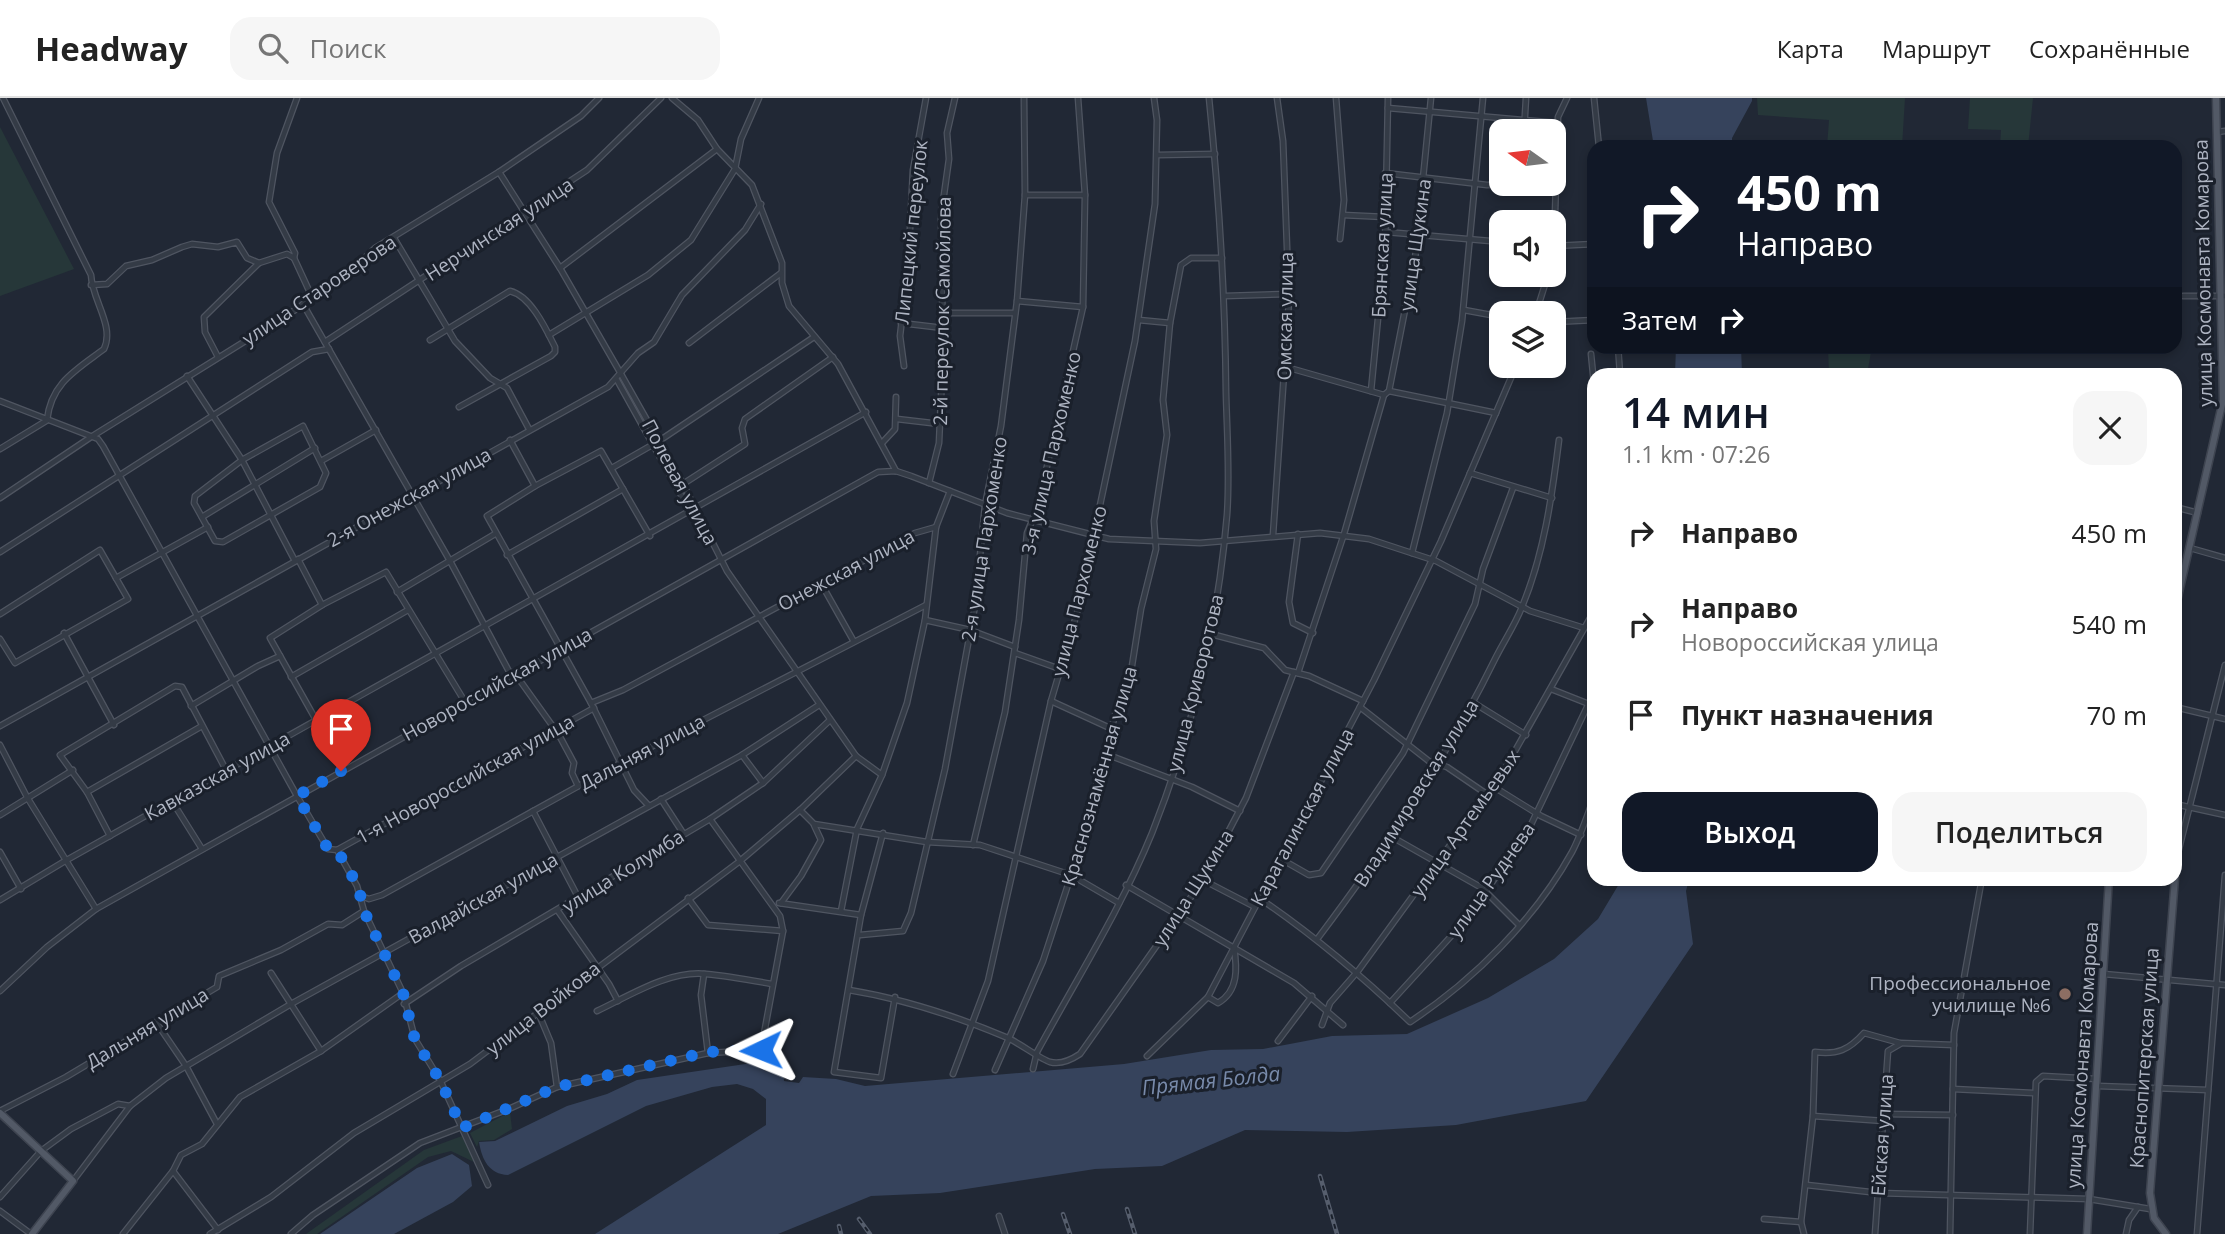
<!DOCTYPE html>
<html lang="ru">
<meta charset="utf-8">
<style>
:root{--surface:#fff;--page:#f6f6f6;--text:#222;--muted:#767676;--line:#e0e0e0;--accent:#111827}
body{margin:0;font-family:"Open Sans",sans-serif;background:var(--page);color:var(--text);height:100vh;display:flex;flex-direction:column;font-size:26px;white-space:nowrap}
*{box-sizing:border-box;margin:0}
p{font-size:23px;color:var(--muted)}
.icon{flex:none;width:38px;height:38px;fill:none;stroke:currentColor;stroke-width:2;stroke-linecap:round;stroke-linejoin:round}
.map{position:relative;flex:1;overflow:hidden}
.side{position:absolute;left:1587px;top:270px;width:595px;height:518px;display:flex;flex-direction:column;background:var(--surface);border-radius:21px;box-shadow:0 4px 10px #0003}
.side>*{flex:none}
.guide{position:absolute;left:1587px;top:42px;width:595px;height:214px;border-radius:21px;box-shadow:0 4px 10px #0003;background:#111827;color:#fff;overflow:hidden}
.needle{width:46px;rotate:284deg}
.controls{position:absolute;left:1489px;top:21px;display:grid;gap:14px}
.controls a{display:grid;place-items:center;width:77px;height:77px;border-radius:14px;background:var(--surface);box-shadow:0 4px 10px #0003;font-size:35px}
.pin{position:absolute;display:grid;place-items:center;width:60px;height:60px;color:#fff;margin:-72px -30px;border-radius:50% 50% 50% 0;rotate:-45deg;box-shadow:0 0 7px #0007}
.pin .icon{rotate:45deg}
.me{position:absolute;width:77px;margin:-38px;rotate:268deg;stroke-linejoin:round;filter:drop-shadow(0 0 5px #0008)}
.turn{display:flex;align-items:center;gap:24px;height:147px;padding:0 35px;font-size:32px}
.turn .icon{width:91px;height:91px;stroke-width:2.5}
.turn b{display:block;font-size:49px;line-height:60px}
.then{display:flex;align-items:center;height:66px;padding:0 35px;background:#0003;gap:14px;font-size:26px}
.round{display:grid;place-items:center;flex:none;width:74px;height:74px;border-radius:21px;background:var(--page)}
.headline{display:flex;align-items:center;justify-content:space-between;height:119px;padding:0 35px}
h1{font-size:42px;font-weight:600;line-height:52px;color:var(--accent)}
.button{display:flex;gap:14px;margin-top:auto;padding:14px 35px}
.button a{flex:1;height:80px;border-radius:21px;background:var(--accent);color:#fff;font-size:28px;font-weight:600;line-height:80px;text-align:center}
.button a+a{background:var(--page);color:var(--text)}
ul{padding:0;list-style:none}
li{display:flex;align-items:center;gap:21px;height:91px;padding:0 35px}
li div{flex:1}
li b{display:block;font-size:26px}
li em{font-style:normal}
header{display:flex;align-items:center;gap:42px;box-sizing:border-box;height:98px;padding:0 35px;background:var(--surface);border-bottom:2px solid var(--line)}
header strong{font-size:33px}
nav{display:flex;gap:38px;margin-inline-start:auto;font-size:24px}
.search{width:490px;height:63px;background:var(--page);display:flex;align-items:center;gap:18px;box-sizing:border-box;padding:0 24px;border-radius:21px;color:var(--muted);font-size:26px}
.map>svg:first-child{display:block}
</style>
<header>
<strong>Headway</strong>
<div class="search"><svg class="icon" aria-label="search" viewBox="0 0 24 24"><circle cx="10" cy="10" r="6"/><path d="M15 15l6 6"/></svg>Поиск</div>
<nav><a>Карта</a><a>Маршрут</a><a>Сохранённые</a></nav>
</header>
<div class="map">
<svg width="2225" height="1136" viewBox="0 0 2225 1136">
<rect width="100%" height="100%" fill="#212835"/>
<g fill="#263739">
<polygon points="1757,0 1905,0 1902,49 1827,49 1829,22 1758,17"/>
<polygon points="1970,0 2033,0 2028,49 2000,49 2001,32 1968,31"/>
<polygon points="0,29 74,171 0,198"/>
<polygon points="1828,249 1872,249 1867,276 1829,276"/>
<polygon points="510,1014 512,1031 494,1042 479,1043 477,1049 470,1035"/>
<polygon points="462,1038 474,1064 451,1053 428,1059 317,1136 306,1136 424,1052"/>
</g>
<g fill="#36435c">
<polygon points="1646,0 1752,0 1752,3 1732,40 1732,49 1654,49"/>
<polygon points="1676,249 1741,249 1742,276 1675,276"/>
<path d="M1622 781H1689L1686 793 1693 846 1586 1003 1456 1027 1347 1034 1245 1032 1162 1068 1095 1071 940 1095 871 1098 778 1136H595L766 1027V1001L753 991 737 986 712 989 646 1008 508 1077C489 1076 482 1062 479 1044L495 1043 567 1008 607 996 637 982 759 964 765 973 783 975 784 983 799 985 803 979 836 981 865 988 1124 966 1211 952 1263 951 1332 938 1407 936 1488 900 1554 861 1598 821Z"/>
<polygon points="452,1056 469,1067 472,1088 453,1104 394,1136 320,1136 417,1070"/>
</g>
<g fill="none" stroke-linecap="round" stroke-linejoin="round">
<defs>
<g id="minor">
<path d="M3 0 91 177C92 202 115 228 104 251 76 272 51 285 47 322"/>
<polyline points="672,0 698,22 717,51 752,87 782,165 782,185 789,208 838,266 896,373"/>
<polyline points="1336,0 1344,102 1340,141"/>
<polyline points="1567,0 1558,19 1554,148 1594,146"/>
<polyline points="1594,0 1599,49"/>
<polyline points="1388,10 1558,25"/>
<polyline points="1524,33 1526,0"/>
<polyline points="2217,34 2225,33"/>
<polyline points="1157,57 1215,56"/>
<polyline points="499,74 560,170 621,276 683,386 727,473 856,658 882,677"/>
<polyline points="1385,75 1487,87 1514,86"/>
<polyline points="1025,97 1085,97"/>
<polyline points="1343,117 1385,119"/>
<polyline points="1386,134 1502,144"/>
<polyline points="394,140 455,243 490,280 507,290 529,331"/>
<polyline points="294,160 295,155 269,104 277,55 297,0"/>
<polyline points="560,170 717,51"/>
<polyline points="91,187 107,186 126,168 152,162 182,149 192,146 218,149 237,144 247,160 259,165"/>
<polyline points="1225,198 1289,196"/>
<polyline points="2183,198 2225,198"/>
<polyline points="1017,203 1083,209"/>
<polyline points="303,206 450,463 512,579"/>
<polyline points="1464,212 1502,219"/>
<polyline points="943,215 1015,215"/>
<polyline points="1536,215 1548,177"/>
<polyline points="1139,222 1170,225"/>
<polyline points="1554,224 1594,222"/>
<polyline points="901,225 943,230"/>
<polyline points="549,237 648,177 691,142 735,71 741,41 759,0"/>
<path d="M430 242 510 193C531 198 546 231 555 249V254L551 258 459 309"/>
<polyline points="325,244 587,72 661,0"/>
<polyline points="689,245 781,175"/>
<polyline points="1618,248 1620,276"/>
<polyline points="1591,256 1594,286"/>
<polyline points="218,259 205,234 204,219 259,165 287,156 294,160 312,199"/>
<polyline points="904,268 900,238 908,170 913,72 926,0"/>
<polyline points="1286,269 1384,297"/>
<polyline points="187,278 242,362 295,463"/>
<polyline points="617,282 691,415"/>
<polyline points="1371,293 1385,148 1388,0"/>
<polyline points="1389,293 1415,161 1431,0"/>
<polyline points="1384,297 1389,293 1496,315"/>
<polyline points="0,303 98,341 103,348 297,698 328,751 337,752 357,788 364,813 403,895 415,941 440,982 488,1087"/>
<polyline points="897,321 940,326"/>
<polygon points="303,328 326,375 320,389 223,444 215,443 194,405 195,398 242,362"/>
<polyline points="510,342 535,388"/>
<polyline points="882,345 895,331 896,299"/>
<polyline points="0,351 46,323"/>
<polyline points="321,363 376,332"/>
<polyline points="612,370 659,343 814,239"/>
<polyline points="1470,375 1552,400"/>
<polyline points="929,385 939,345 943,256 941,118 949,61 947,35 955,0"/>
<polyline points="683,386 745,346 742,330 745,321 833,259"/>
<polyline points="0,400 91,339 295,212 354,170 375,150 499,74 581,18 599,0"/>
<polyline points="2175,409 2198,415"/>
<polyline points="202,419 315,350"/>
<polyline points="1298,436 1289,504 1293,525 1313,535"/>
<polyline points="1273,437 1289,202 1283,43 1277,0"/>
<polyline points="2190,450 2225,460"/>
<polyline points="0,454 312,254 329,251"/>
<polyline points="1412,455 1447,315 1462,223 1483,0"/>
<polyline points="507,457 623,391"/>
<polyline points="298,461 322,507"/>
<polyline points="116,480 208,429"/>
<polyline points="822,487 853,542"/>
<polyline points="397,494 495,436"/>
<polyline points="0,516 100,452 128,501 15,565 0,541"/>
<polyline points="925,522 970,532 1015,549"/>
<polyline points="64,535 114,627"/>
<polyline points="1211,536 1264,550 1285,572 1309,578 1363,603"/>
<polyline points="1015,555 1060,571"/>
<polyline points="1298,575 1344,436 1384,297"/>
<polyline points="516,577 559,637 574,665 572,675 578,688"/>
<polyline points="291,579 408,512"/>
<polyline points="1551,591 1594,608"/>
<polyline points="1051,603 1112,631"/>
<polyline points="591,605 623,592 915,435 936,429"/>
<polyline points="1474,605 1526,637"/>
<polyline points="191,608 258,568 280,558"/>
<polyline points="1360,609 1430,664 1447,669 1488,697"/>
<polyline points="2175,609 2225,621"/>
<polyline points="316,622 270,540 322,507 386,474 465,604"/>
<polyline points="0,628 608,289 638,255 654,244 682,197 745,132 761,106"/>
<polyline points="0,647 27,699 96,811"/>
<polyline points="1106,656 1192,689 1240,713"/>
<polyline points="742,657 763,685"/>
<polyline points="1494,689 1541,718 1581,737"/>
<polyline points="87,694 202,628"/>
<polyline points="661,701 683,735"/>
<polyline points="172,703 202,751"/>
<polyline points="2175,706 2225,717"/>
<polyline points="649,708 634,692 591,605 487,418 535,388 601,353 650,438"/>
<polyline points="800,712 814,726 927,744 980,747 1071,777 1119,805"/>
<polyline points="533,713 578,799"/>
<polyline points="0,717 73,672"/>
<polyline points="883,735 861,817 834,974 881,980 895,899"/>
<polyline points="110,738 87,694 60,657 175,588 182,589 226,672"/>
<polyline points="1392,739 1482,790 1519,827"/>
<polyline points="973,747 1005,614 1019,522 1027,435 1038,408 1083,209 1085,97 1078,0"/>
<polyline points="337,752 594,610"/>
<polyline points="0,754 21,791"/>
<polyline points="2177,759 2225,567"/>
<polyline points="1281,761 1309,777 1321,775 1403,655 1475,506 1483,471 1513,390"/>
<polyline points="1203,782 1255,809"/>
<polyline points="1126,787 1294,885 1343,927"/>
<polyline points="361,798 369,801 382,797 620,665 926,507"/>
<polyline points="688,800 708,827 783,833"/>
<path d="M1259 800C1315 838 1361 877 1410 924 1474 882 1535 821 1572 754 1581 737 1587 718 1594 699"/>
<polyline points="0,802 65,763 866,314"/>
<polyline points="779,805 861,817"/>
<polyline points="781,805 801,778 821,742 814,727"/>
<polyline points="558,813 609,886 618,903"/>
<polyline points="841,813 857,731 882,677 907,605 925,522 936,429 950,393"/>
<polyline points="860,837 903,833 911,815 945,671 975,508 985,407 1001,328 1017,203 1025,97 1024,0"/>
<path d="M1318 840C1385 751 1446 661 1495 561 1504 543 1515 527 1522 509 1544 456 1552 398 1559 342"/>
<polyline points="271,875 321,953"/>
<polyline points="704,876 701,897 708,955"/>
<polyline points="2104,876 2225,887"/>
<path d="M849 892C904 901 956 918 1008 940 1019 945 1042 962 1050 964 1061 967 1071 962 1080 956L1203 782 1246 700 1294 574"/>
<polyline points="0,893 47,849 96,811 878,374 896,373 911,378 1007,415 1109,441 1200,445 1320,435 1369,441 1436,463 1530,513 1584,530"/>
<path d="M1208 899 1218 905C1239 893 1237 869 1234 849"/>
<polyline points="1390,905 1464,824 1527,735 1588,607"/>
<polyline points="404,906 461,868 710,721 763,685 830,622"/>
<path d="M597 913C629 898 669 872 706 876 728 878 750 882 772 886"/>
<polyline points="538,914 551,945 557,989"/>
<polyline points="156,924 186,968 217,1026"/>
<polyline points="1322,927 1330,905 1358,873 1502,676 1594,513"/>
<polyline points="1278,943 1312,898"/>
<polyline points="1147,958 1208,899 1374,582 1441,443 1516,268"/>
<path d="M1033 971 1037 954C1076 882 1121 811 1152 735 1192 634 1218 524 1227 417 1230 377 1227 335 1226 295 1225 196 1219 98 1209 0"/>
<polyline points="995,972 1043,863 1079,753 1118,606 1131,574 1141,511 1156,451 1154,423 1167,337 1163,302 1170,225 1181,167 1191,160 1222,160"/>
<polyline points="953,976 988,883 1051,603 1077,515 1135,243 1155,106 1157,22 1154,0"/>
<polyline points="2098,988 2208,992"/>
<polyline points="1953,991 2033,995"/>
<polyline points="0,1013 66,979 217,889 219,878 281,852 328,826 342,827 364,813"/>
<polyline points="1885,1016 1953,1017"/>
<polyline points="1813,1018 1884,1023"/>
<polyline points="173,1073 218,1132"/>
<polyline points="73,1083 130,1008"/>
<polyline points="1807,1087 1879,1095 2089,1101 2150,1111"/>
<polyline points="0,1099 41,1053 71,1031 118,1006 130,1008 166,980 291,906 742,657 819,607"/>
<polyline points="0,1113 31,1136"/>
<polyline points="999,1118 1005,1136"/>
<polyline points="1764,1121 1801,1124"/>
<polyline points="123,1136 173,1073 181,1057 202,1046 240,999 321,953 403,895"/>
<polyline points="210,1136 271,1099 354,1035 470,966 740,763 800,712 856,658"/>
<polyline points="291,1136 313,1117 420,1045 511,1010 557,989 708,955 761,952 783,833 780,818 710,721"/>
<path d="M1804 1136 1801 1124 1813 1018 1815 954C1837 957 1849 952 1864 935L1900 945 1954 947"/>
<polyline points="1875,1136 1888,953 1900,946"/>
<polyline points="1950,1136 1954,935 1982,780"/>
<polyline points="2030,1136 2036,984 2043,978 2097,981"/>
<polyline points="2126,1136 2129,1122 2138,1109"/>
<polyline points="2197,1136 2225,777"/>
</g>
<g id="major">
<polyline points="2175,512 2223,302 2216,0"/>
<polyline points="2175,756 2175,773"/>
<polyline points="0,1015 73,1083 32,1136"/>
<polyline points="2087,1136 2109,780"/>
<polyline points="2166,1136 2154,1120 2150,1095 2175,780"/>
</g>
</defs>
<use href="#minor" stroke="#4f5561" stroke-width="7"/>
<use href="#major" stroke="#3e4450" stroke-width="9"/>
<use href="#minor" stroke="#343b46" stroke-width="4.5"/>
<use href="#major" stroke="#525966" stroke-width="6"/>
<defs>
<g id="rail">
<polyline points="1320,1078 1337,1136"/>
<polyline points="1127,1111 1135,1136"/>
<polyline points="1063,1116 1070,1136"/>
<polyline points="859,1121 870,1136"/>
<polyline points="839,1128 841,1136"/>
</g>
</defs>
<use href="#rail" stroke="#565e6d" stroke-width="4.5"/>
<use href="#rail" stroke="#1a202b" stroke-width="2" stroke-dasharray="5" stroke-linecap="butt"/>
</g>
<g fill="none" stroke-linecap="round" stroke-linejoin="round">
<polyline stroke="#1a73e8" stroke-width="12" stroke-dasharray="0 21.6" points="341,673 297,698 328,751 337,752 358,788 364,813 403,895 415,942 440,982 462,1030 557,989 708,954 761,952"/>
</g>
<circle fill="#8d6e63" stroke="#1a202b" stroke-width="2.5" cx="2065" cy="896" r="7"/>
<g text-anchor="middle" stroke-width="6" stroke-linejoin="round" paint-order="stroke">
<g font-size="19" fill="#afb5c3" stroke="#1a202b">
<text transform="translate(499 131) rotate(-33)" y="7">Нерчинская улица</text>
<text transform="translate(911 134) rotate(-84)" y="7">Липецкий переулок</text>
<text transform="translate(1382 147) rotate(-87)" y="7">Брянская улица</text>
<text transform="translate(1415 147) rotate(-82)" y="7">улица Щукина</text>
<text transform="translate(2203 175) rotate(-91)" y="7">улица Космонавта Комарова</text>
<text transform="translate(319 192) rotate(-34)" y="7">улица Староверова</text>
<text transform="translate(942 213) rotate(-89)" y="7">2-й переулок Самойлова</text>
<text transform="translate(1285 218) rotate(-89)" y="7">Омская улица</text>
<text transform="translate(1051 355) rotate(-77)" y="7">3-я улица Пархоменко</text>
<text transform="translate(680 384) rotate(62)" y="7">Полевая улица</text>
<text transform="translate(409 399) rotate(-29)" y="7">2-я Онежская улица</text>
<text transform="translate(984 441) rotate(-81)" y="7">2-я улица Пархоменко</text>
<text transform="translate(846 472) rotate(-28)" y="7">Онежская улица</text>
<text transform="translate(1079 493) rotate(-76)" y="7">улица Пархоменко</text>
<text transform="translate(1195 585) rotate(-76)" y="7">улица Криворотова</text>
<text transform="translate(497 586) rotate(-29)" y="7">Новороссийская улица</text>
<text transform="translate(642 654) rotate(-28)" y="7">Дальняя улица</text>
<text transform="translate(217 678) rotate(-29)" y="7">Кавказская улица</text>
<text transform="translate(1099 678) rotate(-74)" y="7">Краснознамённая улица</text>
<text transform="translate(465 681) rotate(-29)" y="7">1-я Новороссийская улица</text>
<text transform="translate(1416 695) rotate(-58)" y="7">Владимировская улица</text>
<text transform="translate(1302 719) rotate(-62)" y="7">Карагалинская улица</text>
<text transform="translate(1465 725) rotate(-55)" y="7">улица Артемьевых</text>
<text transform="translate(623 773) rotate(-32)" y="7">улица Колумба</text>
<text transform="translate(1491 782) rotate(-55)" y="7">улица Руднева</text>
<text transform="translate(1193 790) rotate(-58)" y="7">улица Щукина</text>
<text transform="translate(483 800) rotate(-29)" y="7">Валдайская улица</text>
<text transform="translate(543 910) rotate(-38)" y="7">улица Войкова</text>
<text transform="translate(147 930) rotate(-31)" y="7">Дальняя улица</text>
<text transform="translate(2082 957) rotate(-86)" y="7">улица Космонавта Комарова</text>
<text transform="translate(2144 960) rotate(-86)" y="7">Краснопитерская улица</text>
<text transform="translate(1882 1037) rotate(-86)" y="7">Ейская улица</text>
</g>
<g font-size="19" fill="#afb5c3" stroke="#1a202b" text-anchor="end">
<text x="2051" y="892">Профессиональное<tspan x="2051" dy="22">училище №6</tspan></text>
</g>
<g font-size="21" font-style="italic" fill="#788aaa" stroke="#1a202b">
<text transform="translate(1211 983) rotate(-6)" y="7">Прямая Болда</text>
</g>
</g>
</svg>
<div class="controls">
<a><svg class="needle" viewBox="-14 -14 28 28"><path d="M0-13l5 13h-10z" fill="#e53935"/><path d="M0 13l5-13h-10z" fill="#767676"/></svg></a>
<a><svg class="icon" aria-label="sound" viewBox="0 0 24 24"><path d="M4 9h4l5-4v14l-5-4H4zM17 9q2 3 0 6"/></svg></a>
<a><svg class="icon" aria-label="layers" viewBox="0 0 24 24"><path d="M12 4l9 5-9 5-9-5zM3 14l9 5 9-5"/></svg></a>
</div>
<div class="pin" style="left:341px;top:673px;background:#d93025"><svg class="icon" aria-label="arrive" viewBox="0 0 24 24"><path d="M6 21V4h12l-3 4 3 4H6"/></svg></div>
<svg class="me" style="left:761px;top:952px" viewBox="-20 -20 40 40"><path d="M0-17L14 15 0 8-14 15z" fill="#1a73e8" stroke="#fff" stroke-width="4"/></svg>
<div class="guide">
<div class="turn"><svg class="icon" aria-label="right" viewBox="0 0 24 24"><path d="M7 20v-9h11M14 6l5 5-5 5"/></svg><div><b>450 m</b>Направо</div></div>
<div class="then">Затем<svg class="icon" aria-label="right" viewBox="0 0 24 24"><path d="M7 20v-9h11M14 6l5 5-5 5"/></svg></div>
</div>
<section class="side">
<div class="headline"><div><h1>14 мин</h1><p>1.1 km · 07:26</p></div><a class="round"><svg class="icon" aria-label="close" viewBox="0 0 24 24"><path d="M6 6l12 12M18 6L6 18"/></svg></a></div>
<ul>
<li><svg class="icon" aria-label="right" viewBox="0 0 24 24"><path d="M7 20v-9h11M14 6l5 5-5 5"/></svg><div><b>Направо</b></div><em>450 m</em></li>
<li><svg class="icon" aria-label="right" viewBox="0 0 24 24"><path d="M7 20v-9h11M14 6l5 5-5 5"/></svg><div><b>Направо</b><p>Новороссийская улица</p></div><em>540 m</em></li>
<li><svg class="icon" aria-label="arrive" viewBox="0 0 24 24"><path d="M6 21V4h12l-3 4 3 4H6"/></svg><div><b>Пункт назначения</b></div><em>70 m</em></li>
</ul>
<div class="button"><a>Выход</a><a>Поделиться</a></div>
</section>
</div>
